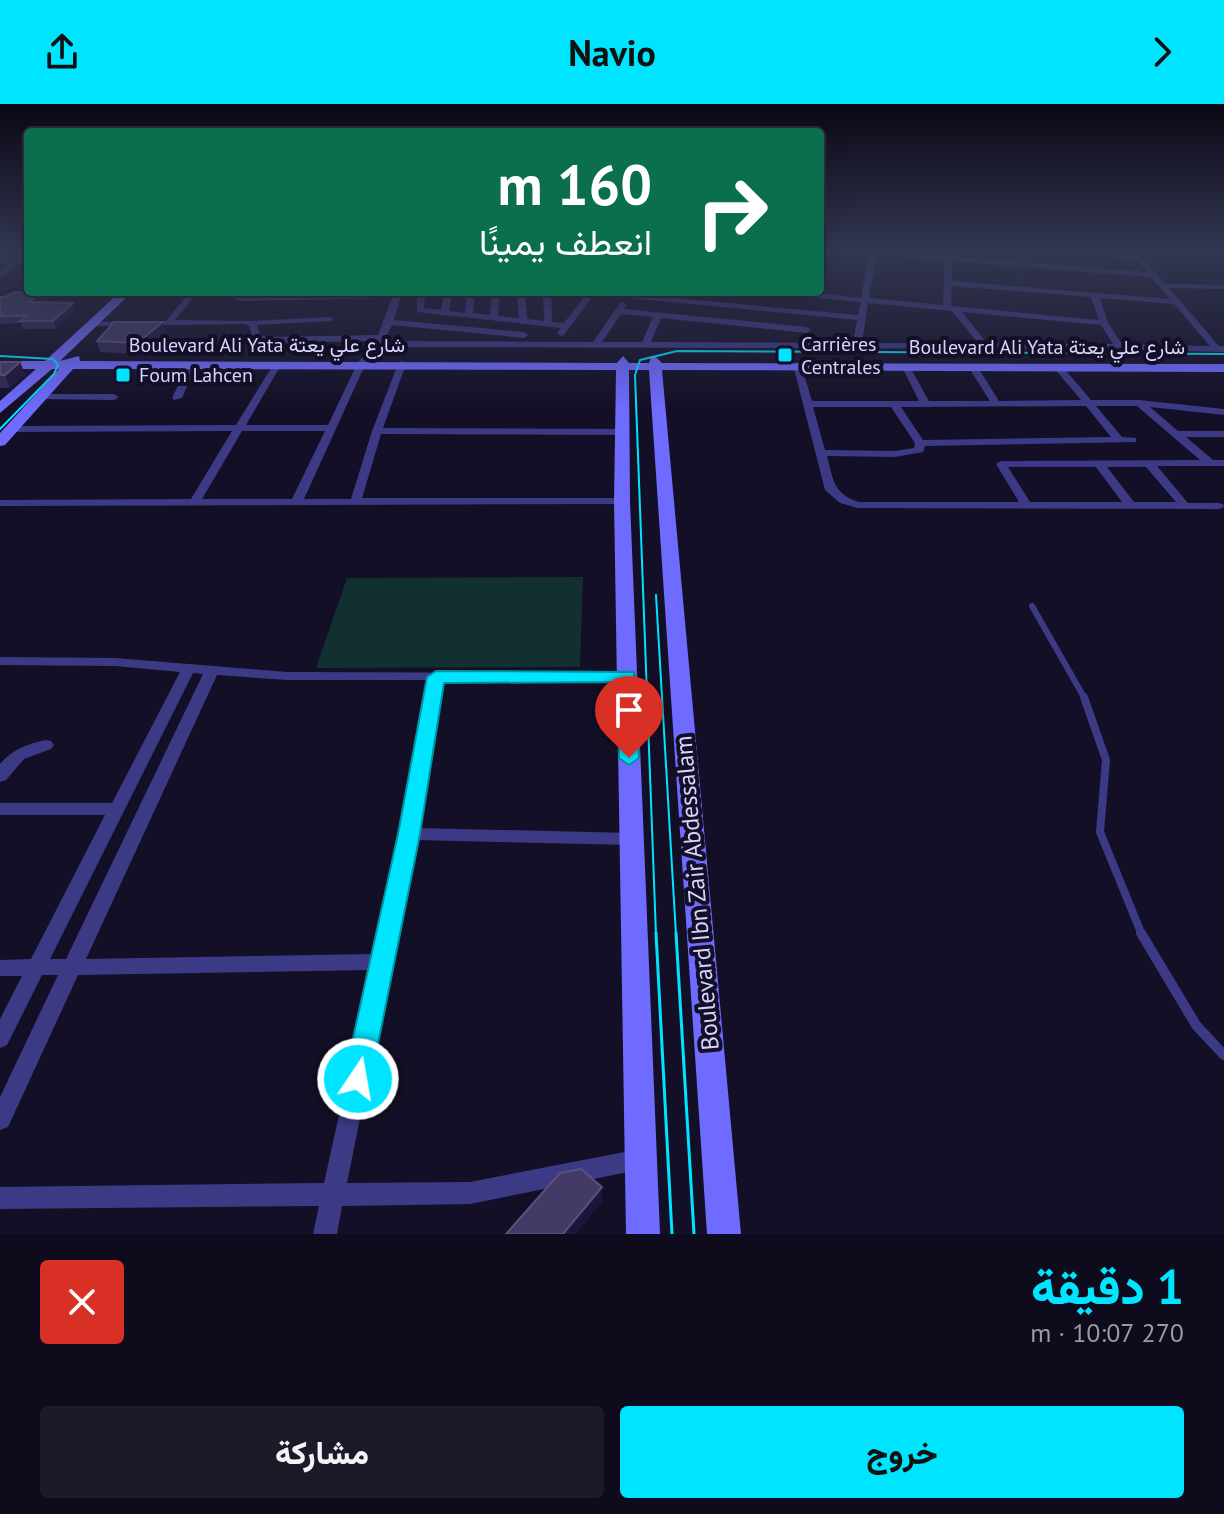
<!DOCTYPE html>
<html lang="ar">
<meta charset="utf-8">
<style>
:root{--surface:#0e0b1c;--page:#1c1929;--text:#f1f3f6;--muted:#9b9ba3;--line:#2e2b3b;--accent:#00e5ff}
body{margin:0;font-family:"PT Sans",Vazirmatn,sans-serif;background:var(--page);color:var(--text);direction:rtl;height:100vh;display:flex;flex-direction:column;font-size:30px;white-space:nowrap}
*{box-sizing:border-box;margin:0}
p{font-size:26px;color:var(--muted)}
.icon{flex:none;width:44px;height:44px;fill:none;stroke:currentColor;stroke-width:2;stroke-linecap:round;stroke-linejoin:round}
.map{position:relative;height:1130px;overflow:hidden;direction:ltr}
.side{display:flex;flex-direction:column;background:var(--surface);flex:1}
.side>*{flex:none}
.guide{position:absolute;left:24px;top:24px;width:800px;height:168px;border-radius:8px;box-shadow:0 8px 32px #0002,0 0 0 2px var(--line);direction:rtl;background:#0b6e4f;color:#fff;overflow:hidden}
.pin{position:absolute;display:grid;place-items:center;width:68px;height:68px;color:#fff;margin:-82px -34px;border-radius:50% 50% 50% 0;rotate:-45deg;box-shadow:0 0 8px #0007}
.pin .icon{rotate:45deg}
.me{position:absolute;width:88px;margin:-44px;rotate:12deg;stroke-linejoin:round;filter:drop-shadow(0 0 6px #0008)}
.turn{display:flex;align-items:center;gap:28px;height:168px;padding:0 40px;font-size:36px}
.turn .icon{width:104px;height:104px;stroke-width:2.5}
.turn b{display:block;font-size:56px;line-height:68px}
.round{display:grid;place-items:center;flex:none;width:84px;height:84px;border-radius:8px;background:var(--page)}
.headline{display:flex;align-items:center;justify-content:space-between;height:136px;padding:0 40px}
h1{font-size:48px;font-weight:800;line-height:60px;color:var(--accent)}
.cta{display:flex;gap:16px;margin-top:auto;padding:16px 40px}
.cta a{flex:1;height:92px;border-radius:8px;background:var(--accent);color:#111;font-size:32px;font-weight:800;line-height:92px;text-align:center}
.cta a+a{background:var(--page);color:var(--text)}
header{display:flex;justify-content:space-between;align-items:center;height:104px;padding:0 40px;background:var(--accent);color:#111;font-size:36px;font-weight:800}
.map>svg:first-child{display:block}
</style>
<header><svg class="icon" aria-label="forward" viewBox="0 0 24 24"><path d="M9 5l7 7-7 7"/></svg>Navio<svg class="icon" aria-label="share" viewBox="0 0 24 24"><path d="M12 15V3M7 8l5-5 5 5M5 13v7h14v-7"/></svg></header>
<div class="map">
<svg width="1224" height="1130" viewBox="0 0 1224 1130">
<rect width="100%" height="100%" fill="#130f26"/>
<g fill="#12302f">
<polygon points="257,238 323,238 316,250 248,251"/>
<polygon points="583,473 580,563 316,564 347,474"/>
</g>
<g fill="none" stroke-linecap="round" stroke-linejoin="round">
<polyline stroke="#3d3a85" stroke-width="6" points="1032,502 1085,595"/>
<polyline stroke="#3d3a85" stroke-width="8" points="1084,593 1106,656 1100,728 1142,831"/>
<polyline stroke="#3d3a85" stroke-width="10" points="1141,829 1196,921 1224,951"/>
<g fill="#3d3a85" fill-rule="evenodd">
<path d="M852 147 949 152 1147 168 1136 155 1058 149 1054 147 1132 150 1130 147H1137L1165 180 1224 181V185L1169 184 1219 242H1224V248L1092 245 380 243 365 261 304 395H351L372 327 398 260 402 257 406 260 383 324 622 325 627 328 622 331 381 330 362 394H622L628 397 622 400 0 402V396L191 395 232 327 13 328 8 325 13 322 236 321 273 261 277 258 281 261 246 321H328L357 260 375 237 267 239 253 235 249 222 245 220 97 222 93 220 97 218 166 217 190 188H198L175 216 250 217 330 213 334 215 330 217 257 221 260 231 267 233 378 231 392 194 240 197 236 195 237 193 402 188 394 216 524 228 528 231 524 234 392 221 384 237 593 238 620 199H623L627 201 624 205 807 223 811 226 807 229 661 214 651 238 853 239 857 216 630 194 626 192 630 190 858 211 861 198 778 190 774 188H803L861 194 869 150ZM876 151 945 156 943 201 869 194ZM952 157 1151 173 1170 195 952 177ZM952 182 1091 193 1099 216 951 202ZM1100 194 1174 200 1210 242 1122 240 1108 219ZM868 199 952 207 978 239H862ZM962 208 1101 221 1113 240 987 239ZM621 210 653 213 642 238H602ZM242 327H325L292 395H202Z"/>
<polygon points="28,154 28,158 21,158 0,174 0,168 12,159 0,159 0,155"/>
<polygon points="417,188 425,188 424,204 441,206 444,188 452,188 449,207 465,209 467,188 475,188 473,209 490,211 492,188 500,188 498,212 519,214 517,188 525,188 527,215 544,217 543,188 551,188 552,218 564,219 588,188 596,188 564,231 561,232 557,229 561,224 417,208"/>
<polygon points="192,258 196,261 182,294 174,296 172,294 188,261"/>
<path d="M797 258 801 261 812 297H919L902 263 906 260 910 263 929 297H990L969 264 974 261 977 262 999 297 1081 296 1054 264 1059 261 1062 262 1091 296H1139L1224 305V311L1150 303 1178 327H1224V333H1186L1213 356H1224V362H1157L1188 399H1219L1223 400 1224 403 1219 405 858 404 840 399 825 386 793 261ZM1086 302 1111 333 923 336 901 303ZM1096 302H1137L1200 356 1001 357 996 360 1019 398H859C833 390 833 375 827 352L895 353 923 348 925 342 1136 338V334L1122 333ZM813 303H891L915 339 914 344 895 347 825 346ZM1008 363H1096L1122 398H1030ZM1107 363H1146L1176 398H1134Z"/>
<polygon points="44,290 114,290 119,293 114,296 41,295 39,293"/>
<path d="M0 553 115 554 287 568 632 569 634 572 627 576H442L418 724 631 729 637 731 639 735 637 739 631 741 416 736 347 1079 470 1078 640 1045 648 1048 651 1056 648 1064 470 1100 342 1102 337 1130H313L319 1102 0 1105V1083L324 1079 371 866 78 871 8 1023 0 1026V993L58 871H42L7 941 0 944V915L22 872H0V856L31 855 105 711H0V699H112L180 568 115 562 0 561ZM193 569 203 570 66 855H50ZM217 571 287 576H428L401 730 374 850 86 855Z"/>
<path d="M46 636 51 637 54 641 51 645 24 655 6 676 0 678V660C13 645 27 640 46 636Z"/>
</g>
<polygon fill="#6f6bff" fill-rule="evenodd" points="120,188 132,188 60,257 79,252 80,257 617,259 623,252 629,259 649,259 651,253 655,252 662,259 1224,260 1224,268 662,266 741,1130 707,1130 649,266 629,266 630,397 660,1130 626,1130 614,397 616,266 73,265 5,341 0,342 0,329 59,265 52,265 0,309 0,297 36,265 0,265 0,257 45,257"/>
<g stroke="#00e5ff" stroke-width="2">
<polyline points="0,252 53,255 58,261 54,270 0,325"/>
<polyline points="656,491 676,831"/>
<polyline points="656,831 635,271 640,256 677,247 1224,250"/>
</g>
<g stroke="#00e5ff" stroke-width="3">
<polyline points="656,829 672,1130"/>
<polyline points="676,829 694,1130"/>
</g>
</g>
<g fill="#312854">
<polygon points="41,189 44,196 41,198 73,199 75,206 56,225 23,225 21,219 0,220 0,193"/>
<polygon points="163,218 166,229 141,250 100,248 97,237"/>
<polygon points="0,258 20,258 25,271 10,284 0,284"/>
</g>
<g fill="#1d163a">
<polygon points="41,189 44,196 30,206 28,198"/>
<polygon points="73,199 75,206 56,225 53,217"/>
<polygon points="163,218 166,229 141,250 137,239"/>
<polygon points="20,258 25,271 10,284 5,271"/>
<polygon points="602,1083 602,1098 576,1130 563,1130"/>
</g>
<g fill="#433a66" stroke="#5a527e" stroke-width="2">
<polygon points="15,188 41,189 28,198 73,199 53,217 20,217 27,212 0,212 0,193 5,193"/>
<polygon points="114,218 163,218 137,239 97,237"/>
<polygon points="0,258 20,258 5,271 0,271"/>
<polygon points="581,1065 602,1083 563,1130 506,1130 560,1069"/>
</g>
<linearGradient id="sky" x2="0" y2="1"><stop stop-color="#0a0815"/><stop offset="0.48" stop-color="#333752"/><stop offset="1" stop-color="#333752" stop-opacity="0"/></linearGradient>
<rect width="1224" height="305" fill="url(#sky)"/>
<polygon fill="#00e5ff" stroke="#0095a6" stroke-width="2" points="436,567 634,568 639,654 629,661 619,654 618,578 444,579 420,730 371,975 367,984 358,988 348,984 344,975 398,730 427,573"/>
<g fill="#00e5ff" stroke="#130f26" stroke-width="3">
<rect x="777" y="243" width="16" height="16" rx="4"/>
<rect x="115" y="263" width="16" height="16" rx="4"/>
</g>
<g text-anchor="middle" stroke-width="8" stroke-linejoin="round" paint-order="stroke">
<g font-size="20" fill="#d9d4ff" stroke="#130f26" text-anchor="start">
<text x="801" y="247">Carrières<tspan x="801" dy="23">Centrales</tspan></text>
<text x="139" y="278">Foum Lahcen</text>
</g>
<g font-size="20" fill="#d9d4ff" stroke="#130f26">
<text x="267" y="248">Boulevard Ali Yata شارع علي يعتة</text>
<text x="1047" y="250">Boulevard Ali Yata شارع علي يعتة</text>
</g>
<g font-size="24" fill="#d9d4ff" stroke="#130f26">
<text transform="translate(697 789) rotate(-95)" y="8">Boulevard Ibn Zair Abdessalam</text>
</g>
</g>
</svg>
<div class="pin" style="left:629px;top:654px;background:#d93025"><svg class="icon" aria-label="arrive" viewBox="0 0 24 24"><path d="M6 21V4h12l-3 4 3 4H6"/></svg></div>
<svg class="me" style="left:358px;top:975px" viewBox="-20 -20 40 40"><circle r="17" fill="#00e5ff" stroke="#fff" stroke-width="3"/><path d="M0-11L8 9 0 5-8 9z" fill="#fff"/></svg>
<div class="guide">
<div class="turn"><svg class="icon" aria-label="right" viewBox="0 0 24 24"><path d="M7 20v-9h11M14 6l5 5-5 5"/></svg><div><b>160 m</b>انعطف يمينًا</div></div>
</div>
</div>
<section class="side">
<div class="headline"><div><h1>1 دقيقة</h1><p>270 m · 10:07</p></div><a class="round" style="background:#d93025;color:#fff"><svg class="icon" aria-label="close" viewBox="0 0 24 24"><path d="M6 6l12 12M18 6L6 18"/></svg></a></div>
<div class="cta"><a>خروج</a><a>مشاركة</a></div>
</section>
